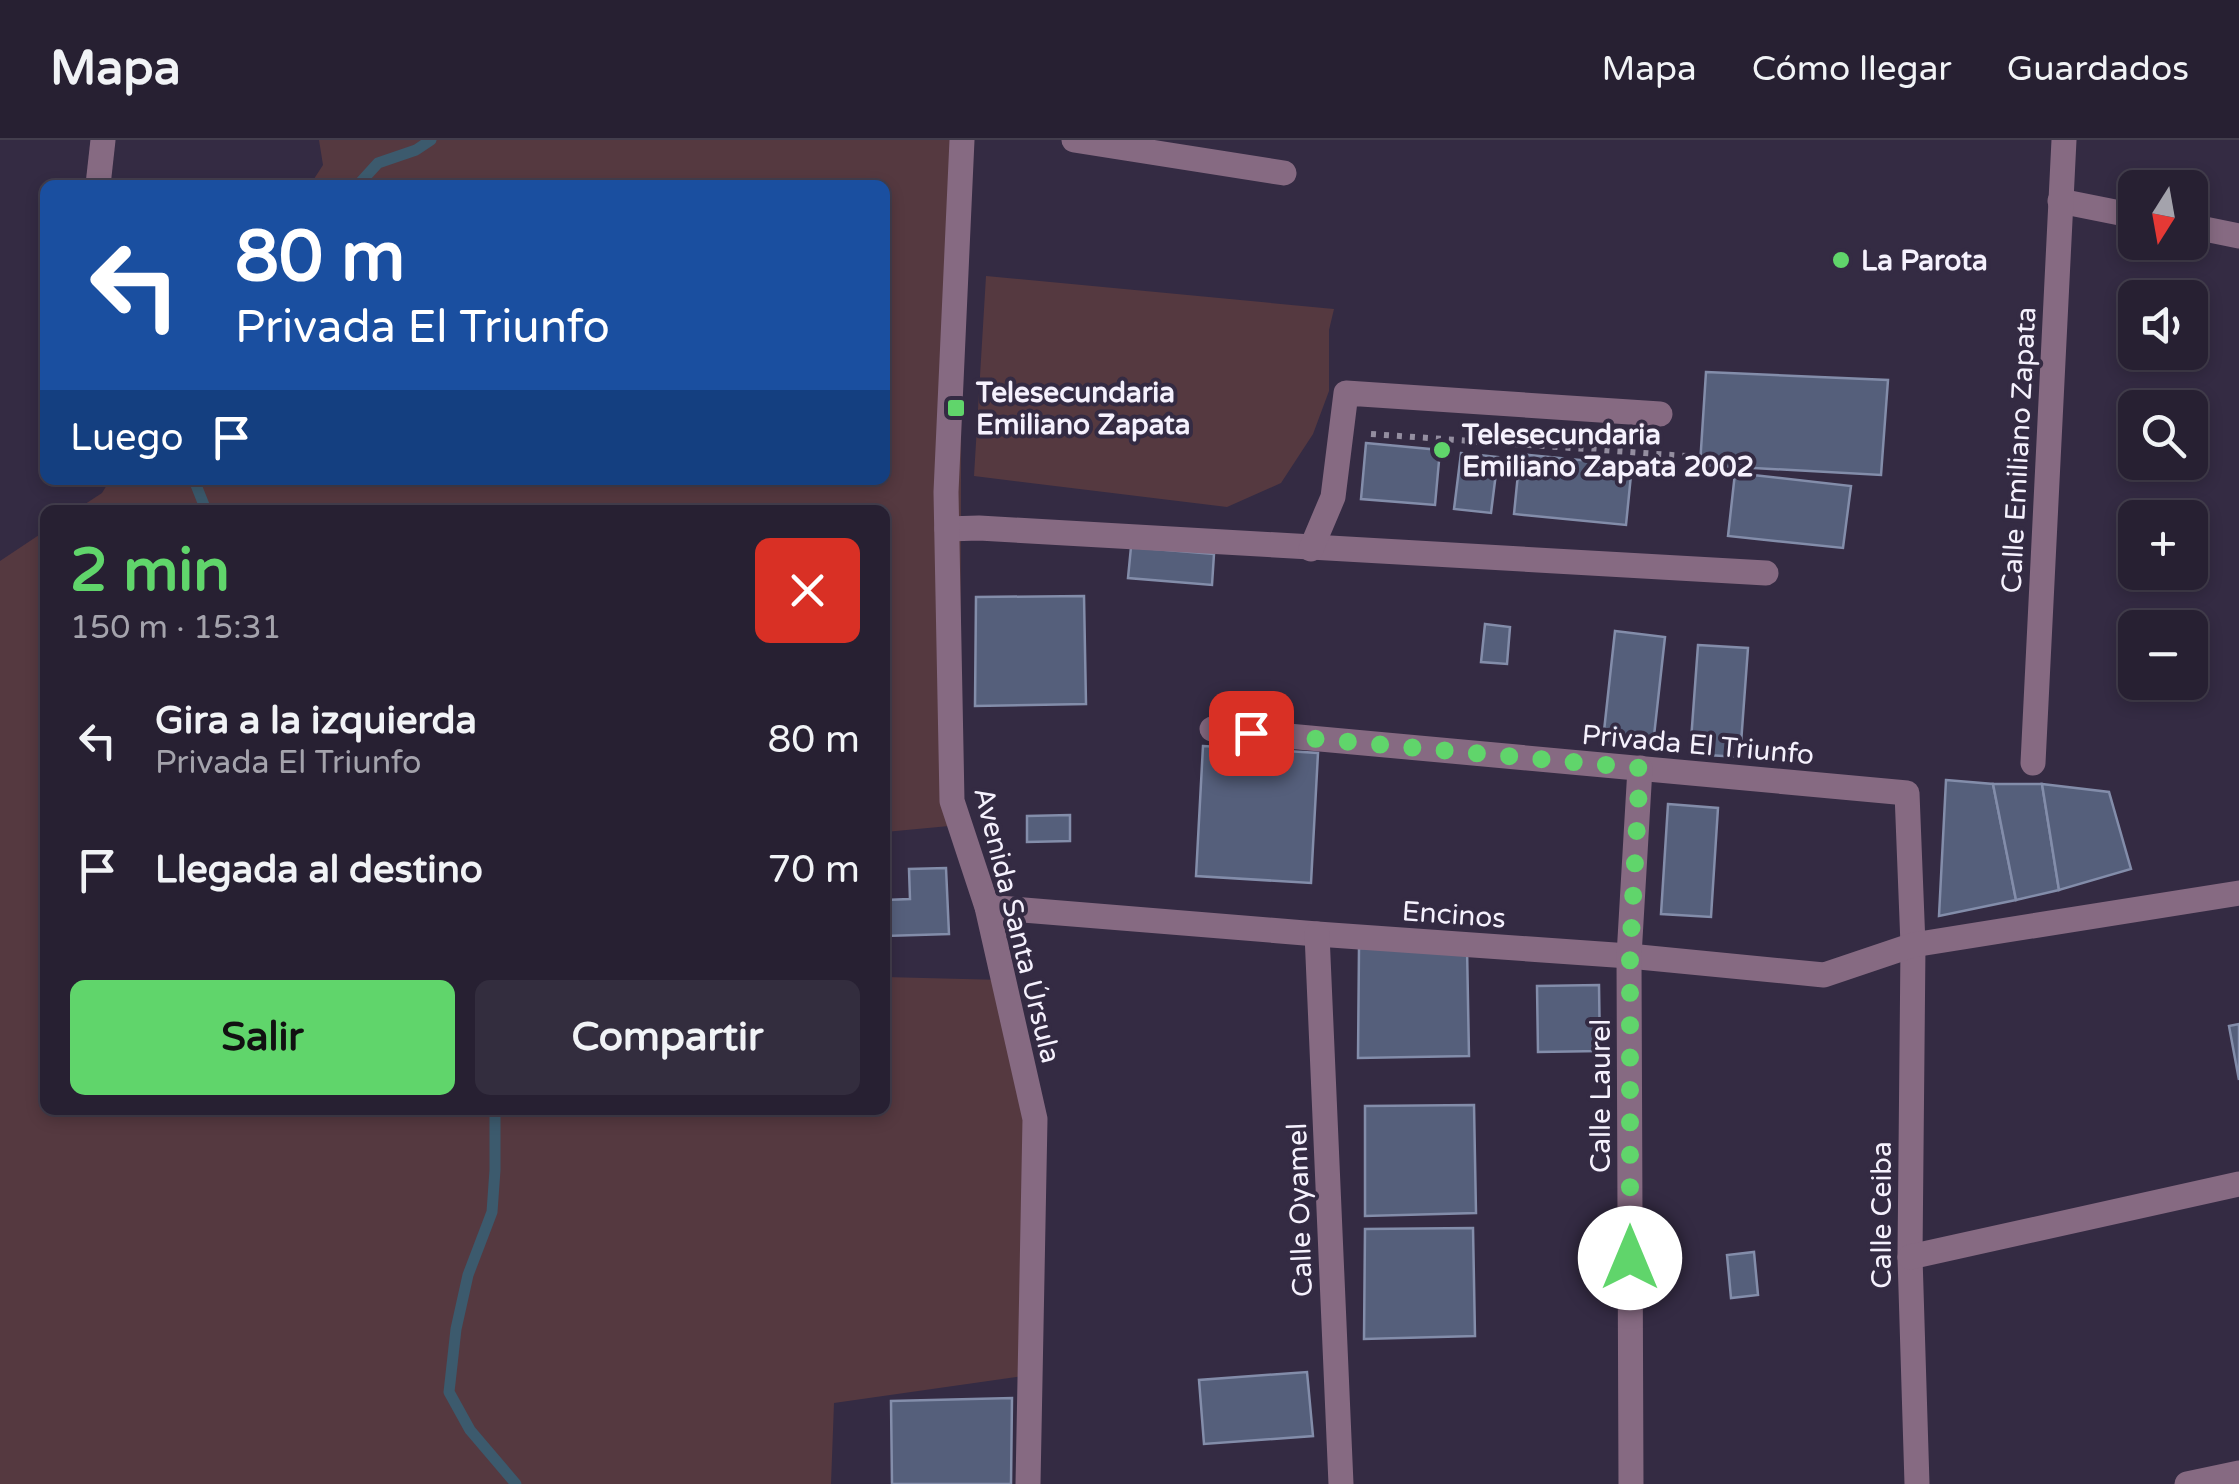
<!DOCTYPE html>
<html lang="es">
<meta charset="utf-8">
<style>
:root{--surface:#272032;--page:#332d3e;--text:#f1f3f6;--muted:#a4a3ac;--line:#433e4d;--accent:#60d56b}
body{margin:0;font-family:"Varela Round",sans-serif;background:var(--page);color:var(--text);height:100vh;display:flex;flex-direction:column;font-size:38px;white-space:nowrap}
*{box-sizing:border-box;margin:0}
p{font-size:32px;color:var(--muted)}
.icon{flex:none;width:55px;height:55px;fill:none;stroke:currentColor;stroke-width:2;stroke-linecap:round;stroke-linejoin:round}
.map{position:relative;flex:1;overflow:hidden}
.panel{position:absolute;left:40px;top:365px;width:850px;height:610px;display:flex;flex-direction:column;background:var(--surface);border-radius:15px;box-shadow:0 5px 15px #0003,0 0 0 2px var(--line)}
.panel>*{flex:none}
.hud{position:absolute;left:40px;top:40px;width:850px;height:305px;border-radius:15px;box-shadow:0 5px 15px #0003,0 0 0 2px var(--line);background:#1a4fa0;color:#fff;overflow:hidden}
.needle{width:65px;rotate:191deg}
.controls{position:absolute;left:2118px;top:30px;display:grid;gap:20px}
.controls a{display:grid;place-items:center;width:90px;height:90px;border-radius:15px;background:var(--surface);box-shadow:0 5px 15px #0003,0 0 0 2px var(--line);font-size:50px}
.pin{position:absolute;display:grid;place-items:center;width:85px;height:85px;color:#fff;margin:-42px;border-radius:20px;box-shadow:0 5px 15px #0006}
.me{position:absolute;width:110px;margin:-55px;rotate:0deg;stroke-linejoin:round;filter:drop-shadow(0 0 8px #0008)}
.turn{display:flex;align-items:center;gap:35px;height:210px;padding:0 30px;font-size:45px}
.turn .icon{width:130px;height:130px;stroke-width:2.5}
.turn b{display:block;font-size:70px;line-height:85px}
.then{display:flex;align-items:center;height:95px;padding:0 30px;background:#0003;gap:20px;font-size:38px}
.round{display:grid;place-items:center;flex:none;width:105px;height:105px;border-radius:15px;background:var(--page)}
.head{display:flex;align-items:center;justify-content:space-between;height:170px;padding:0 30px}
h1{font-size:60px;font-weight:800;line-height:75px;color:var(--accent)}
.cta{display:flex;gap:20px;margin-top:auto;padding:20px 30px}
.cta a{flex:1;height:115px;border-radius:15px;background:var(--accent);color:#111;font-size:40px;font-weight:800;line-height:115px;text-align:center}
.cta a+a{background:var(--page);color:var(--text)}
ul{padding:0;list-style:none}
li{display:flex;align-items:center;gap:30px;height:130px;padding:0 30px}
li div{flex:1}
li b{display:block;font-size:38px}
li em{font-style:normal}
header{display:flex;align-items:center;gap:60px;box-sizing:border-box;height:140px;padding:0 50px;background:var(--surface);border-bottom:2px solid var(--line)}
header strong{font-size:48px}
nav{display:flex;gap:55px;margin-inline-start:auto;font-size:35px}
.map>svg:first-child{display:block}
</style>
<header>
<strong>Mapa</strong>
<nav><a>Mapa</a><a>Cómo llegar</a><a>Guardados</a></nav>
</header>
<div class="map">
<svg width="2239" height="1344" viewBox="0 0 2239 1344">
<rect width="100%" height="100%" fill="#342b43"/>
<g fill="#553940">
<polygon points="319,0 962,0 960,685 885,692 885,370 76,370 102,353 110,340 885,340 885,45 310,45 323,25"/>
<polygon points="986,136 1334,169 1329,190 1329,251 1313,294 1281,343 1227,367 974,336"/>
<polygon points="45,391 45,970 885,970 885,837 1003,840 1035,979 1030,1235 834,1263 831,1344 0,1344 0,421"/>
</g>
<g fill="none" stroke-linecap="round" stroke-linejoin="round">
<g stroke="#3c5a6d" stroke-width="11">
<polyline points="358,45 378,23 416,10 431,0"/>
<polyline points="194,340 206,370"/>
<polyline points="495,970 495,1030 492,1072 468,1135 456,1189 449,1252 470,1290 516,1344"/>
</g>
</g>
<g fill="#555f7b" stroke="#838daa" stroke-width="2.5">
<polygon points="1706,232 1888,240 1881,335 1700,325"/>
<polygon points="1366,303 1440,310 1435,365 1361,359"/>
<polygon points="1461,313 1498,317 1491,373 1454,369"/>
<polygon points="1520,314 1632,325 1626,385 1514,374"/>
<polygon points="1735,333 1851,346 1843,408 1728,396"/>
<polygon points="1131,407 1214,414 1212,445 1128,438"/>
<polygon points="1084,456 1086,564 975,566 976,457"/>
<polygon points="1485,484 1510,487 1507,524 1481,522"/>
<polygon points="1615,491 1665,497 1653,605 1603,600"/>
<polygon points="1698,505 1748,508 1740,617 1690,614"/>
<polygon points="1203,606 1318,613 1311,743 1196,736"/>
<polygon points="1946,640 1993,644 2016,760 1939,776"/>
<polygon points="1993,644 2042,644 2059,750 2016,760"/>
<polygon points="2042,644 2109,652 2131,729 2059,750"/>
<polygon points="1668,664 1718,668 1711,777 1661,774"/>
<polygon points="1070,675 1070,701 1027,702 1027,676"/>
<polygon points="946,728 949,794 885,796 885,760 910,759 909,729"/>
<polygon points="1467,807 1469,916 1358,918 1359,808"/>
<polygon points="1599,845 1600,911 1538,912 1537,846"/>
<polygon points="2239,884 2239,940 2229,886"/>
<polygon points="1474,965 1476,1073 1365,1076 1365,966"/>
<polygon points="1473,1088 1475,1196 1364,1199 1365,1089"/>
<polygon points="1754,1112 1758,1155 1731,1158 1727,1115"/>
<polygon points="1307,1232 1313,1296 1204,1304 1199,1240"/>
<polygon points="1012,1258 1011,1344 892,1344 891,1261"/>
</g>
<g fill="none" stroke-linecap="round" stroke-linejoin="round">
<polyline stroke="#948ea0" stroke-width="6" stroke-dasharray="5 8" stroke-linecap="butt" points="1371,294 1701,317"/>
<g stroke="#866a82" stroke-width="25">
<polyline points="1074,0 1284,33"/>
<polyline points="98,45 103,0"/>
<polyline points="2060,61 2135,76"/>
<polyline points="2190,86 2239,96"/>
<polyline points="947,389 979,388 1766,433"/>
<polyline points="1311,409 1333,357 1346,253 1660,274"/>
<polyline points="1212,589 1907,653 1913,805 1910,1117 1917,1344"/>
<polyline points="2033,623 2064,0"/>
<polyline points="987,767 1317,794 1629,816 1824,835 1913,805 2239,753"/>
<polyline points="1317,794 1341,1344"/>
<polyline points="1910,1117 2239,1044"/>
<polyline points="1631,1344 1629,816 1640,628"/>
<polyline points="2187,1344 2239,1333"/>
</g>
<polyline stroke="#866a82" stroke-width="25" points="962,0 946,352 952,661 987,767 1035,979 1028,1344"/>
</g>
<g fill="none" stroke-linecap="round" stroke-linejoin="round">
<polyline stroke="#60d56b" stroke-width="18" stroke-dasharray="0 32.4" points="1251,593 1640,628 1630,816 1630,1118"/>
</g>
<g fill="#60d56b" stroke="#342b43" stroke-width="4">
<circle cx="1841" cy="120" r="10"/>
<rect x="946" y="258" width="20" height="20" rx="5"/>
<circle cx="1442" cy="310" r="10"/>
</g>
<g text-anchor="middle" stroke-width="8" stroke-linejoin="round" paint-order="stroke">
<g font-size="28" font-weight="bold" fill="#f5f1fd" stroke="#342b43" text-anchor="start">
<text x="1861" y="130">La Parota</text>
<text x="976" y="262">Telesecundaria<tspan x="976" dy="32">Emiliano Zapata</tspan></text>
<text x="1462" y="304">Telesecundaria<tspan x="1462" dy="32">Emiliano Zapata 2002</tspan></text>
</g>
<g font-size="28" fill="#f5f1fd" stroke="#342b43">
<text transform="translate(2018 310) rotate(-87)" y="10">Calle Emiliano Zapata</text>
<text transform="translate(1698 604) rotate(5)" y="10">Privada El Triunfo</text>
<text transform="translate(1454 774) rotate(4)" y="10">Encinos</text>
<text transform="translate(1018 785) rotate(76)" y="10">Avenida Santa Úrsula</text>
<text transform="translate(1600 956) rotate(-90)" y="10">Calle Laurel</text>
<text transform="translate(1299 1070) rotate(-92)" y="10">Calle Oyamel</text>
<text transform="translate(1881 1075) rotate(-90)" y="10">Calle Ceiba</text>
</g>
</g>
</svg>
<div class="controls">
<a><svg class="needle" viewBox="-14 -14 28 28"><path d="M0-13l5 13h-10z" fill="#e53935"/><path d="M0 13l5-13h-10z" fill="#a4a3ac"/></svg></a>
<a><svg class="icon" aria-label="sound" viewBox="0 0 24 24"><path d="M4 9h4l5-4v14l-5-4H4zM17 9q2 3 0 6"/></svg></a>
<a><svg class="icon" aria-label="search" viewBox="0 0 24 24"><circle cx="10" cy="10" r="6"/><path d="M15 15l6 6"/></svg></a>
<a>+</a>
<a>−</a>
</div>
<div class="pin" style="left:1251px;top:593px;background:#d93025"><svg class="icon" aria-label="arrive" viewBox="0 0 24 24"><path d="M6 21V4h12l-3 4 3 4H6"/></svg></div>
<svg class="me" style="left:1630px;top:1118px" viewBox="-20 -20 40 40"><circle r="19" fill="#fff"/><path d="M0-13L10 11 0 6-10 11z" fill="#60d56b"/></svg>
<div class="hud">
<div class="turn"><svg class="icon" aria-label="left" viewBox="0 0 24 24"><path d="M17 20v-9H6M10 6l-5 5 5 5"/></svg><div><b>80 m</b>Privada El Triunfo</div></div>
<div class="then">Luego<svg class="icon" aria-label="arrive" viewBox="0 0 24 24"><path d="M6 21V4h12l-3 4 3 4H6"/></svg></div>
</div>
<section class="panel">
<div class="head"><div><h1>2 min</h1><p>150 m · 15:31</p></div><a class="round" style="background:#d93025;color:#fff"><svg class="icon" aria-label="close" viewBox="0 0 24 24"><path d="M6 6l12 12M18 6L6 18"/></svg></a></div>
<ul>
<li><svg class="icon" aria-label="left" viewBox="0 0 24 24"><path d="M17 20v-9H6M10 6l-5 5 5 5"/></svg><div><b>Gira a la izquierda</b><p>Privada El Triunfo</p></div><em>80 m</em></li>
<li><svg class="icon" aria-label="arrive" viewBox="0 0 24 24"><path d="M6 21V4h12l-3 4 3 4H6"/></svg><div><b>Llegada al destino</b></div><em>70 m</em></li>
</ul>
<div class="cta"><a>Salir</a><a>Compartir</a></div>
</section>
</div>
